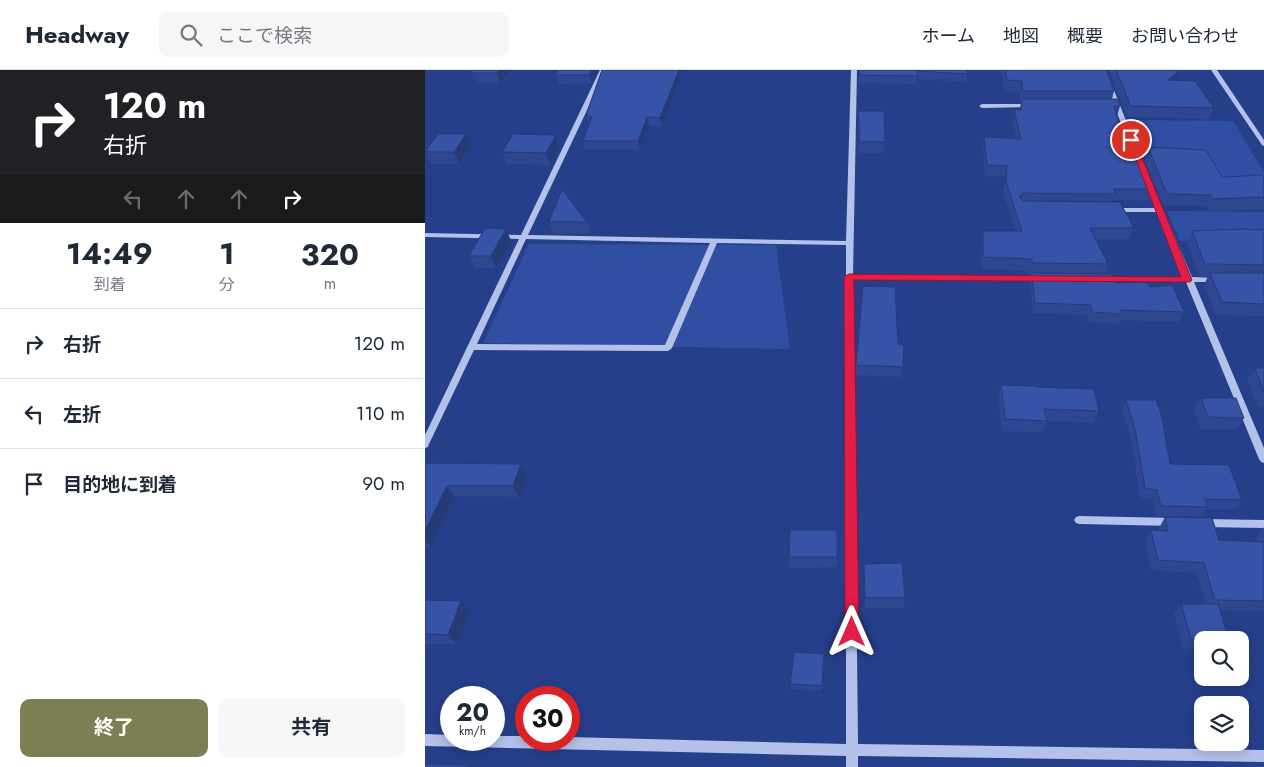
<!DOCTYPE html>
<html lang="ja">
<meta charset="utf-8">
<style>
:root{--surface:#fff;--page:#f6f6f7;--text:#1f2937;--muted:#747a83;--line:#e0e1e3;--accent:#7e7e54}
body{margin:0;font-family:Jost,"Noto Sans JP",sans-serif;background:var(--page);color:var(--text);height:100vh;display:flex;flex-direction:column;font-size:19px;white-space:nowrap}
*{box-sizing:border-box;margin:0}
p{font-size:16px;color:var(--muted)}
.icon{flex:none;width:28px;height:28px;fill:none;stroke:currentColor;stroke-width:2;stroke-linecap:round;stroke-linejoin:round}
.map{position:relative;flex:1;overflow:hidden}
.details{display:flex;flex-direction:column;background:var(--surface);width:425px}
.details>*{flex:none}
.hud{background:#202124;color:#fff;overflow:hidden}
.controls{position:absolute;left:769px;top:561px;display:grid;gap:10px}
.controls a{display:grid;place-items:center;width:55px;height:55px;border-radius:10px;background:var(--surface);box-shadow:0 2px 12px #0003;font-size:25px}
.speed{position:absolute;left:15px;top:616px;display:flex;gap:10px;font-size:25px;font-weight:700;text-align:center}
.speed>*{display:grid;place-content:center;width:65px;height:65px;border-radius:50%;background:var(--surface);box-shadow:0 2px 12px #0003;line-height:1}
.speed small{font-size:12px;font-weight:400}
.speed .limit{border:8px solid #d22;background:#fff;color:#111}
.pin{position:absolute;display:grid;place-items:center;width:42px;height:42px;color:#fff;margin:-21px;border:2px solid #fff;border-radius:50%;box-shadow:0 1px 5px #0007}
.me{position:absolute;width:55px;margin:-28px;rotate:0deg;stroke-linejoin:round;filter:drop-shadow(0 0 4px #0008)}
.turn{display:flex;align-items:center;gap:18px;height:105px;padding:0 20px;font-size:22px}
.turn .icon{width:65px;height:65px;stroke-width:2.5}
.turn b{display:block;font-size:35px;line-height:42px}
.lanes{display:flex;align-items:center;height:48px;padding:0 20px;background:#0003;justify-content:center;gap:25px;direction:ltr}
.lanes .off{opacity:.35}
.eta{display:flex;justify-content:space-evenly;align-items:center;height:85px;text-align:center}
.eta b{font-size:30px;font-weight:700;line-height:35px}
.cta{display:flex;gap:10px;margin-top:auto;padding:10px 20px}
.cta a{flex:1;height:58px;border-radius:10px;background:var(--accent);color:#fff;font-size:20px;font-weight:700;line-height:58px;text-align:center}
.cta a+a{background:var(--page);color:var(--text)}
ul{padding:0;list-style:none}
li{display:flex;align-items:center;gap:15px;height:70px;padding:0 20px;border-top:1px solid var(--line)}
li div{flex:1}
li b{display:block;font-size:19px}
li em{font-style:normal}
header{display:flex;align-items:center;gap:30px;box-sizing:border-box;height:70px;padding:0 25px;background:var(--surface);border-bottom:1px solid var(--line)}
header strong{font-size:24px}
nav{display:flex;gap:28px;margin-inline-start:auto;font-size:18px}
.search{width:350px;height:45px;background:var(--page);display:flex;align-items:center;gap:12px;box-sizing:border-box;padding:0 18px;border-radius:10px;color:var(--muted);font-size:19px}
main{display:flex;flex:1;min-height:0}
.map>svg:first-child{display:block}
</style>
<header>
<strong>Headway</strong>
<div class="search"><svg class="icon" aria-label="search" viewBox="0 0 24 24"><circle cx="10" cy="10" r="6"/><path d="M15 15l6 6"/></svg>ここで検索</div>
<nav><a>ホーム</a><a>地図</a><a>概要</a><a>お問い合わせ</a></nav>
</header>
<main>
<section class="details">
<div class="hud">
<div class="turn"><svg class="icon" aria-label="right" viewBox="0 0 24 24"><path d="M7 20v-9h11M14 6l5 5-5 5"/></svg><div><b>120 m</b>右折</div></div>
<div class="lanes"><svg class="icon off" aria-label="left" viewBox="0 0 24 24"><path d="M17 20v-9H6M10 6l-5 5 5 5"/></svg><svg class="icon off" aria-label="ahead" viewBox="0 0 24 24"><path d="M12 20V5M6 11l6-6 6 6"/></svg><svg class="icon off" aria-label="ahead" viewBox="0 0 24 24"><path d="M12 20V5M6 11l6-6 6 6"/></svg><svg class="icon" aria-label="right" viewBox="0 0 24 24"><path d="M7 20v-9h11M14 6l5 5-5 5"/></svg></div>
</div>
<div class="eta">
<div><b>14:49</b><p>到着</p></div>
<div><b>1</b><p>分</p></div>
<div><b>320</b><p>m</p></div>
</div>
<ul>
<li><svg class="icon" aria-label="right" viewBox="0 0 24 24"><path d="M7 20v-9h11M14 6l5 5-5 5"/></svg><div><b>右折</b></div><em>120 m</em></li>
<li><svg class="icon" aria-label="left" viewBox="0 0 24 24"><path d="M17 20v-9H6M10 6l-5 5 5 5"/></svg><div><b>左折</b></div><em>110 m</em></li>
<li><svg class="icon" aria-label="arrive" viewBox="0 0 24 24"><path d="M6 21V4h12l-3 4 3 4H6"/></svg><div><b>目的地に到着</b></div><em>90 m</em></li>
</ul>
<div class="cta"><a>終了</a><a>共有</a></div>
</section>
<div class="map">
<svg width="839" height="697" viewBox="0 0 839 697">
<rect width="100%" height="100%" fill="#263f8b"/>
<g fill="#304ea2">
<polygon points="703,50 808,51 839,102 839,113 792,113 777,84 718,84"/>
<polygon points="742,141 839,142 839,172 755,171"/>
<polygon points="104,174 351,175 365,279 58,273"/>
</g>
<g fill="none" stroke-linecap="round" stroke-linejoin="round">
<g fill="#b4c2ea" fill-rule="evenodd">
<path d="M175 0H181L103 165 421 171 426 0H432L428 205 616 207 620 209 616 211 428 209 433 674 839 680V692L433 686V697H421V686L0 676V664L26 665V670H69V666H101V670H144V667L421 674V175L292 173 247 278 243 281 49 280 4 374 3 377 0 378V365L94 169 0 167V163L96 165ZM101 169 285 173 240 275 52 274Z"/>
<polygon points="675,0 681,0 715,86 714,87 709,86"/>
<polygon points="786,0 792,0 839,70 839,76 837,75"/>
<polygon points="607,34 609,35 609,37 557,38 554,36 557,34"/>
<polygon points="724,112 727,114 767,207 791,208 795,210 791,212 769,212 839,378 839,393 836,392 834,389 761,212 679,211 675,209 679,207 759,207 732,142 689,142 686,140 689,138 731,138 721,114"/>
<polygon points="654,446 749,448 752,449 754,452 752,455 749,456 654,454 651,453 649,450 651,447"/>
<polygon points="777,449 839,450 839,458 777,457 774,456 772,453 774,450"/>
</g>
</g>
<g fill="#2e4790">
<polygon points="48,0 85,0 75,13 50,13 46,3"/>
<polygon points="133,0 173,0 167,13 134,14 131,5"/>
<polygon points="177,0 258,0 237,56 224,56 215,80 160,80 158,71 164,54 161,45"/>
<polygon points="434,0 542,0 542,4 541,12 492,9 492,14 434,13"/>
<polygon points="575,0 681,0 689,21 687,29 695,36 692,46 701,76 729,119 725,131 689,130 689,132 709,158 704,169 671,169 683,194 680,204 691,213 725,217 759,242 754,252 695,250 694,254 663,252 662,245 608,243 605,213 607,205 604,205 604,201 556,199 556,172 558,161 591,161 578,124 580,107 560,106 558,79 559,67 591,69 587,51 589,40 595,40 596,32 595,32 595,22 580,21"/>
<polygon points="684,0 755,0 752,9 751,10 789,38 784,49 702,47"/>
<polygon points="433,41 460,72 459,83 434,83"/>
<polygon points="41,64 46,76 34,94 6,94 0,82"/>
<polygon points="134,76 125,95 82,94 77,82"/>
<polygon points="723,77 797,107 839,107 839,139 783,141 781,136 739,136 736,131 719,89"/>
<polygon points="124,152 162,152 166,164 129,164"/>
<polygon points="81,159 86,171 71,198 50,198 44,186"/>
<polygon points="839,160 839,246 791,245 779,215 783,206 774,206 762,173 767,161"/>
<polygon points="473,274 479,275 477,307 431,305 431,295"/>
<polygon points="830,298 839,298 839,337 833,337 822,310"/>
<polygon points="576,315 612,317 674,341 669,353 622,351 618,362 577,361 573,326"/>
<polygon points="776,328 819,348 811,360 776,359 769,339"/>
<polygon points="701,330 745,394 817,430 810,439 782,439 776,447 731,446 727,429 715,428 706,369 697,340"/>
<polygon points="0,393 96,394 102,405 94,427 29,426 6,477 0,477"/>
<polygon points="740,447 794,470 833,472 831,467 839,457 839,541 795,540 804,569 802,570 778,570 778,578 758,579 749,544 756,534 781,534 771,503 726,500 720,470 726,460 734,461 734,458"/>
<polygon points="412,460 412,497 365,498 364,487"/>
<polygon points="439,494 480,528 478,538 440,538 439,505"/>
<polygon points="0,530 36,531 45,541 32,574 0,574"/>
<polygon points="399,584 397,621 366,619 365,614"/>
</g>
<g fill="#263a75">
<polygon points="74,0 85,0 75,13 72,3"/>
<polygon points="167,0 173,0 167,13 164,5"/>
<polygon points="254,0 258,0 237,56 235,48"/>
<polygon points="754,0 755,0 752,9 739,21 743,10"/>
<polygon points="222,47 224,56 215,80 213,71"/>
<polygon points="41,64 46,76 34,94 29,82"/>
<polygon points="131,65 134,76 125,95 121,83"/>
<polygon points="598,123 596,135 594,127"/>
<polygon points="81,159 86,171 71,198 66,186"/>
<polygon points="96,394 102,405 94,427 88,416"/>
<polygon points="22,416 29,426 6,477 0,470 0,461"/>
<polygon points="36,531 45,541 32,574 23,565"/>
</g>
<g fill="#3653a7" stroke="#263a75">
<polygon points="48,0 74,0 72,3 46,3"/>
<polygon points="133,0 167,0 164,5 131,5"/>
<polygon points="177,0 254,0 235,48 222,47 213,71 158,71 167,47 161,45"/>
<polygon points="434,0 542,0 542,4 492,1 493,6 434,5"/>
<polygon points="580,0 681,0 689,21 597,21 597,11 582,10"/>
<polygon points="691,0 754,0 743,10 770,11 789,38 706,36"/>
<polygon points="597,29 692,29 695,36 689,36 701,76 712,77 729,119 688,119 691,124 598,123 594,127 598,131 695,132 709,158 665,158 683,194 607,193 607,189 558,187 558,161 597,161 581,112 582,96 562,95 559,67 596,69 589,40 596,40"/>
<polygon points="433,41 459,41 460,72 435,72"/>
<polygon points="13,64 41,64 29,82 0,82"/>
<polygon points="88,64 131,65 121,83 77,82"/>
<polygon points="723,77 781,80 797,107 837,105 839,107 839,127 788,129 786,125 744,124 740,119"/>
<polygon points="137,119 162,152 124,152"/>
<polygon points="60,158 81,159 66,186 44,186"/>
<polygon points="818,159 839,160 839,195 780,194 767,161"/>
<polygon points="607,203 687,204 691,213 722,212 725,217 747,215 759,242 696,240 697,244 667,242 666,235 610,233"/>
<polygon points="785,203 839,203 839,234 797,232"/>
<polygon points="438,216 470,217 473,274 479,275 478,297 431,295"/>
<polygon points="830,298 839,298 839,322"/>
<polygon points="576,315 611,316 612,317 669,319 674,341 619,339 622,351 580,349"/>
<polygon points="776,328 811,328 819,348 783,347"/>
<polygon points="701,330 731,330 737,347 745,394 804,395 817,430 780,429 783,437 736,436 732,420 720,418 710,359"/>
<polygon points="0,393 96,394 88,416 22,416 0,461"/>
<polygon points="740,447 787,448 794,470 839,472 839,531 790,530 779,493 733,490 726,460 743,461"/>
<polygon points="365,460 412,460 412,487 364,487"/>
<polygon points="477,493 480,528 440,528 439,494"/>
<polygon points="0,530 36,531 23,565 0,564"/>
<polygon points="756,534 793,534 804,569 766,569"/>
<polygon points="369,582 399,584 397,616 365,614"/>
<polygon points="0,694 45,695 45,697 0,697"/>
</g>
<polygon fill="#e11d48" stroke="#92132f" points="703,69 710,70 767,210 765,212 429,210 434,562 432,567 427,569 422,567 420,562 419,207 424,204 756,207"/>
</svg>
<div class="controls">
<a><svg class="icon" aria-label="search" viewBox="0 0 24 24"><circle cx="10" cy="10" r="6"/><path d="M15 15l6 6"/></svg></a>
<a><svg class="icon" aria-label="layers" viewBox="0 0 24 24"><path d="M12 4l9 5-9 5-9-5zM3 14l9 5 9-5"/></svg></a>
</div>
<div class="speed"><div>20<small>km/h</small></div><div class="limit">30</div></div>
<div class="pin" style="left:706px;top:70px;background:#d93025"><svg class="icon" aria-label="arrive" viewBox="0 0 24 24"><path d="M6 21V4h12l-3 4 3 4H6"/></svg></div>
<svg class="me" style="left:427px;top:562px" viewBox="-20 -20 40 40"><path d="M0-17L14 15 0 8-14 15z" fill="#e11d48" stroke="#fff" stroke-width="4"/></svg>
</div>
</main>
